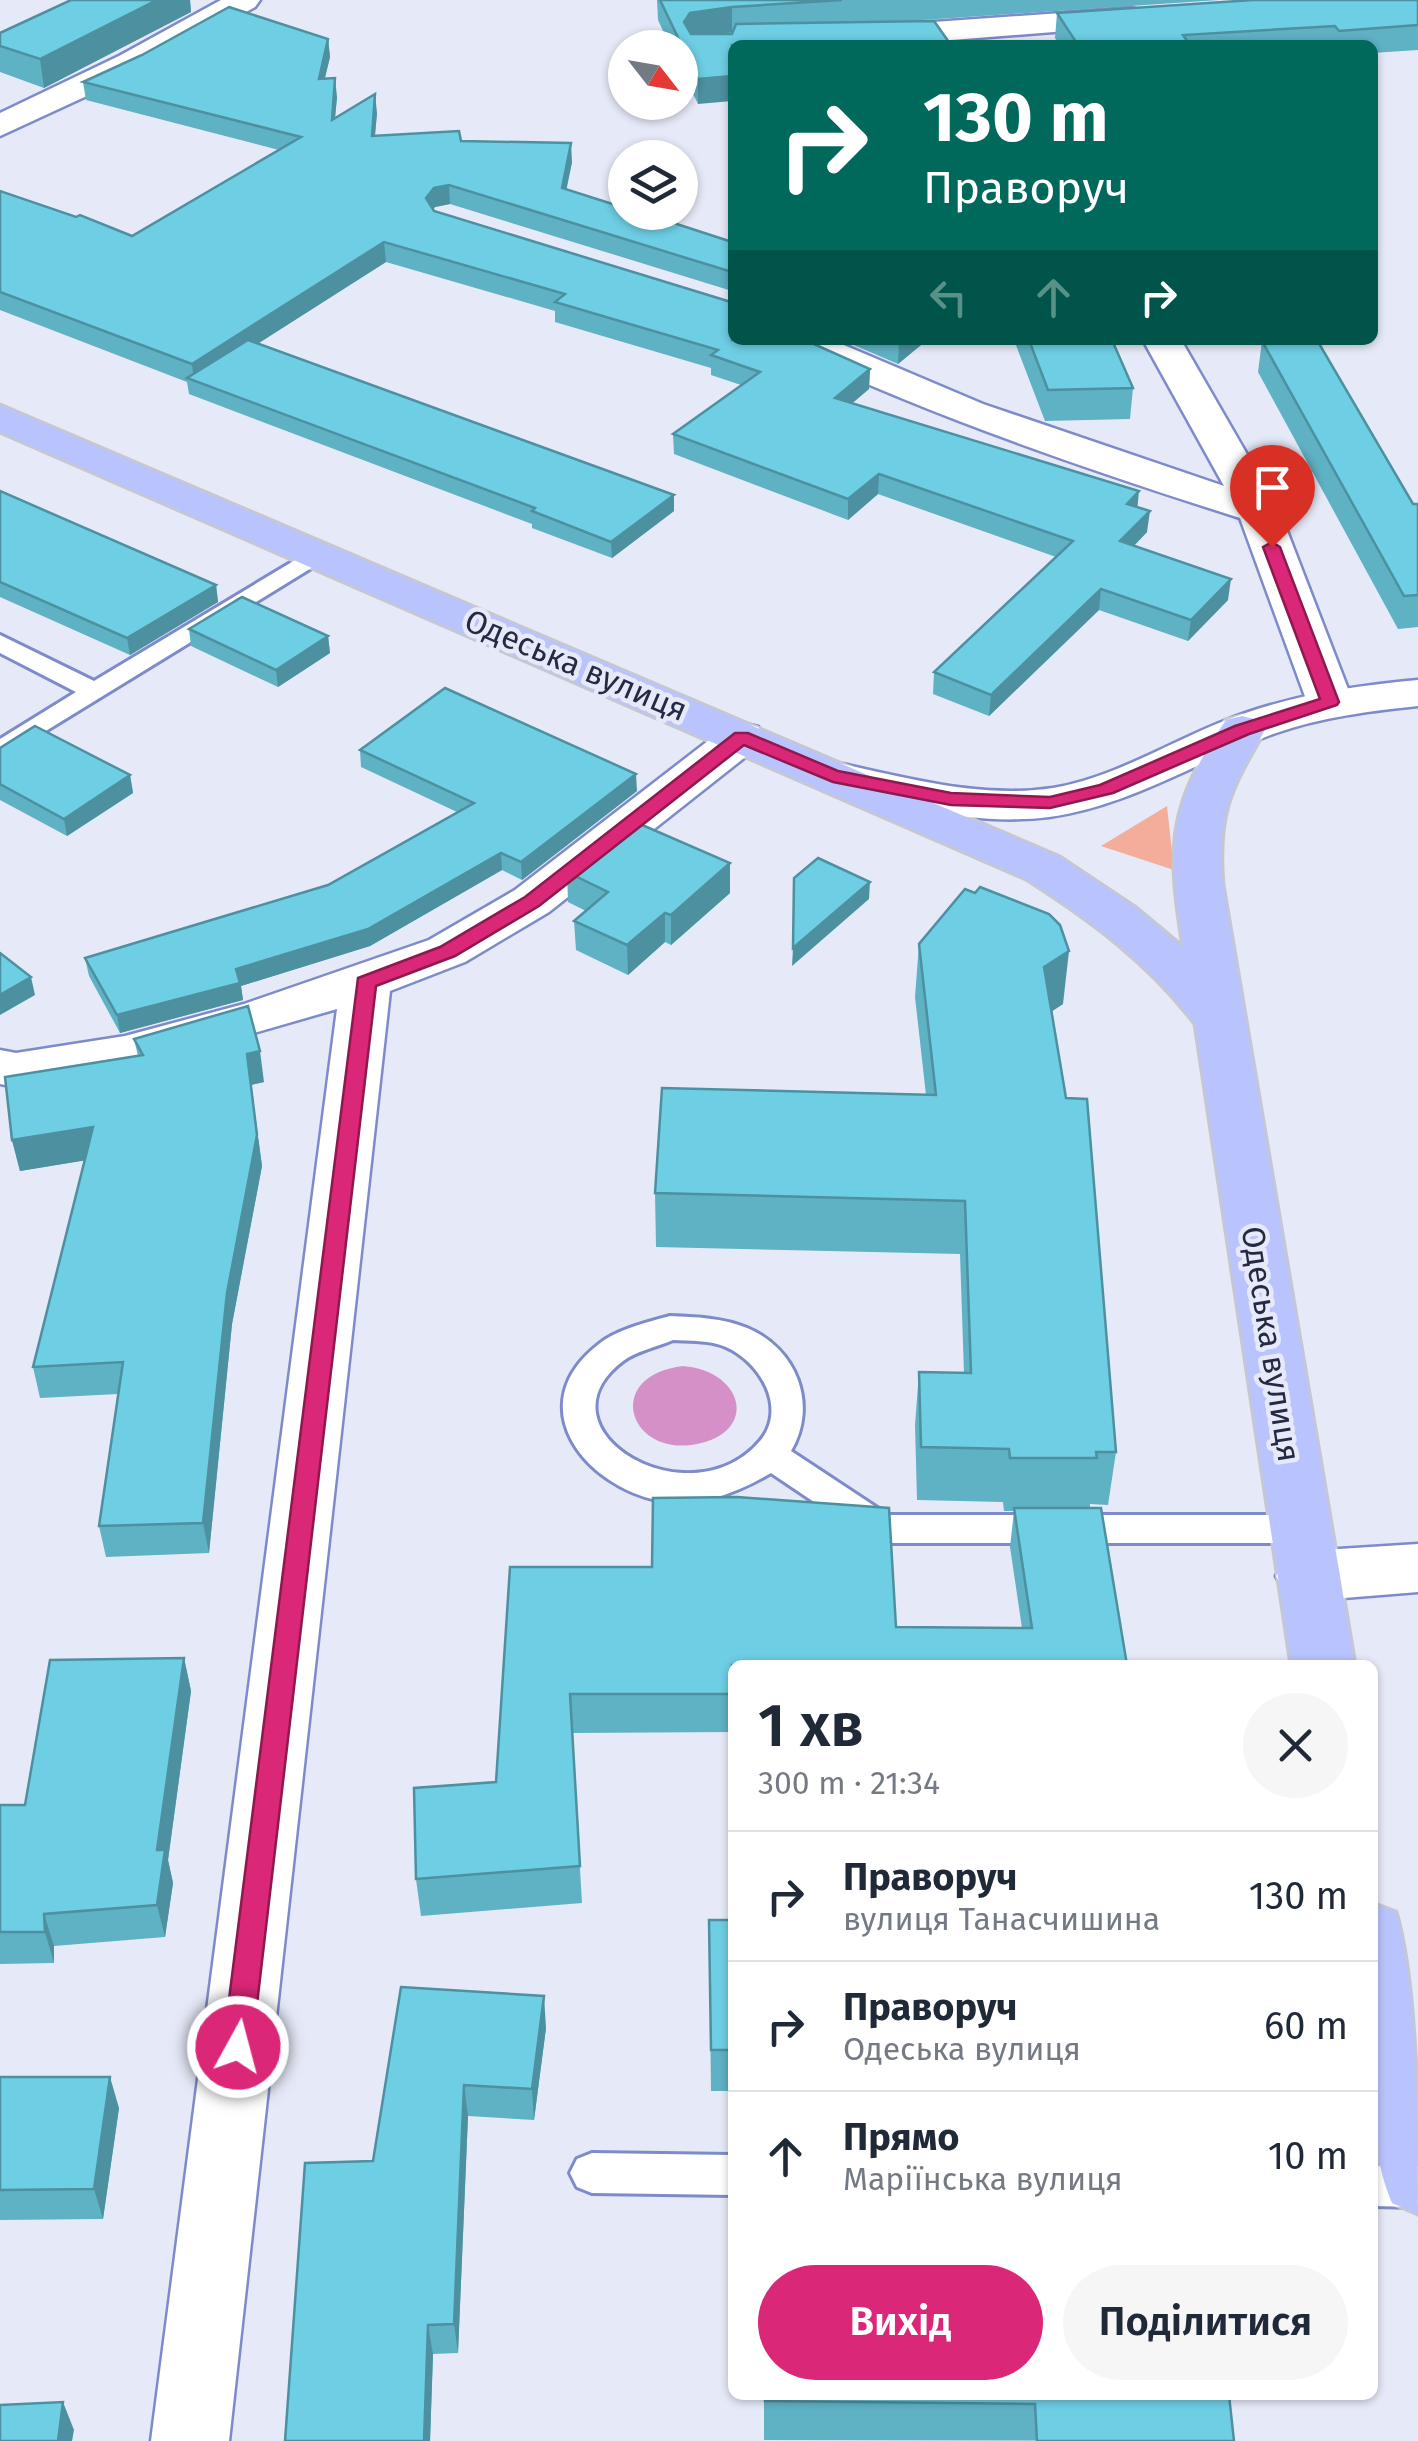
<!DOCTYPE html>
<html lang="uk">
<meta charset="utf-8">
<style>
:root{--surface:#fff;--page:#f6f6f7;--text:#1f2937;--muted:#747a83;--line:#e0e1e3;--accent:#db2777}
body{margin:0;font-family:"Fira Sans",sans-serif;background:var(--page);color:var(--text);height:100vh;display:flex;flex-direction:column;font-size:38px;white-space:nowrap}
*{box-sizing:border-box;margin:0}
p{font-size:32px;color:var(--muted)}
.icon{flex:none;width:55px;height:55px;fill:none;stroke:currentColor;stroke-width:2;stroke-linecap:round;stroke-linejoin:round}
.map{position:relative;flex:1;overflow:hidden}
.side{position:absolute;left:728px;top:1660px;width:650px;height:740px;display:flex;flex-direction:column;background:var(--surface);border-radius:15px;box-shadow:0 2px 8px #0004}
.side>*{flex:none}
.banner{position:absolute;left:728px;top:40px;width:650px;height:305px;border-radius:15px;box-shadow:0 2px 8px #0004;background:#00695c;color:#fff;overflow:hidden}
.needle{width:65px;rotate:121deg}
.buttons{position:absolute;left:608px;top:30px;display:grid;gap:20px}
.buttons a{display:grid;place-items:center;width:90px;height:90px;border-radius:50%;background:var(--surface);box-shadow:0 2px 8px #0004;font-size:50px}
.pin{position:absolute;display:grid;place-items:center;width:85px;height:85px;color:#fff;margin:-102px -42px;border-radius:50% 50% 50% 0;rotate:-45deg;box-shadow:0 0 10px #0007}
.pin .icon{rotate:45deg}
.me{position:absolute;width:110px;margin:-55px;rotate:7deg;stroke-linejoin:round;filter:drop-shadow(0 0 8px #0008)}
.turn{display:flex;align-items:center;gap:35px;height:210px;padding:0 30px;font-size:45px}
.turn .icon{width:130px;height:130px;stroke-width:2.5}
.turn b{display:block;font-size:70px;line-height:85px}
.lanes{display:flex;align-items:center;height:95px;padding:0 30px;background:#0003;justify-content:center;gap:50px;direction:ltr}
.lanes .off{opacity:.35}
.round{display:grid;place-items:center;flex:none;width:105px;height:105px;border-radius:52px;background:var(--page)}
.headline{display:flex;align-items:center;justify-content:space-between;height:170px;padding:0 30px}
h1{font-size:60px;font-weight:600;line-height:75px}
.cta{display:flex;gap:20px;margin-top:auto;padding:20px 30px}
.cta a{flex:1;height:115px;border-radius:60px;background:var(--accent);color:#fff;font-size:40px;font-weight:600;line-height:115px;text-align:center}
.cta a+a{background:var(--page);color:var(--text)}
ul{padding:0;list-style:none}
li{display:flex;align-items:center;gap:30px;height:130px;padding:0 30px;border-top:2px solid var(--line)}
li div{flex:1}
li b{display:block;font-size:38px}
li em{font-style:normal}
.map>svg:first-child{display:block}
</style>
<div class="map">
<svg width="1418" height="2441" viewBox="0 0 1418 2441">
<rect width="100%" height="100%" fill="#e6eaf8"/>
<polygon fill="#f4ad9b" points="1167,806 1174,870 1101,846"/>
<path fill="#d591c7" d="M683 1366C744 1371 759 1432 697 1444 629 1458 602 1376 683 1366Z"/>
<g fill="none" stroke-linecap="round" stroke-linejoin="round">
<defs>
<g id="lane">
<polygon points="317,547 329,554 326,559 0,759 0,739 76,692 0,653 0,635 94,681"/>
<path d="M670 1316C696 1317 723 1318 747 1328 797 1349 818 1405 791 1451L888 1515H1300L1313 1519 1318 1529 1313 1539 1300 1543H882L869 1539 771 1473C738 1492 700 1508 661 1501 584 1486 520 1405 599 1344 616 1330 648 1322 670 1316ZM673 1340C689 1341 710 1340 726 1347 760 1362 788 1408 760 1441 690 1523 532 1430 623 1361 636 1351 657 1347 673 1340Z"/>
<polygon points="592,2153 732,2155 732,2195 592,2193 577,2187 570,2173 577,2159"/>
<polygon points="1372,2166 1418,2167 1418,2207 1372,2206"/>
</g>
<g id="street">
<polygon points="221,0 260,0 255,7 143,70 0,136 0,113 119,56"/>
<polygon points="1131,8 1142,11 1147,18 1142,25 888,45 736,45 740,38 752,35"/>
<path d="M782 340H832L983 404 1224 486 1143 340H1181L1279 510 1353 702 1346 712 1330 716 1314 712 1307 702 1240 518C1086 469 934 417 787 348Z"/>
<polygon points="742,723 758,727 765,737 758,747 549,912 465,962 390,991 229,2441 151,2441 337,1009 125,1070 16,1087 0,1084 0,1050 16,1053 125,1036 244,1004 429,940 515,890 726,727"/>
<polygon points="1418,1544 1418,1592 1307,1601 1285,1593 1276,1576 1285,1559 1307,1551"/>
</g>
<path id="secondary" d="M1418 680V706C1370 711 1322 717 1276 733 1200 759 1131 806 1049 817 972 827 891 804 817 786L810 776 817 766 833 762C904 777 979 799 1053 788 1113 778 1168 743 1224 721 1286 696 1352 686 1418 680Z"/>
<g id="primary">
<path d="M0 405 1060 857 1135 907 1183 947C1167 847 1167 806 1226 720L1242 716 1258 720 1265 730C1230 791 1217 813 1223 885L1355 1665H1291L1195 1024C1149 963 1090 920 1026 879L0 432Z"/>
<path d="M1372 1903 1396 1912C1418 1988 1418 2127 1418 2214L1392 2203C1359 2127 1372 1989 1372 1903Z"/>
</g>
</defs>
<use href="#lane" stroke="#7e8bca" stroke-width="6"/>
<use href="#street" stroke="#7e8bca" stroke-width="5"/>
<use href="#secondary" stroke="#7e8bca" stroke-width="5"/>
<use href="#primary" stroke="#c6c8ce" stroke-width="5"/>
<use href="#lane" fill="#fff" fill-rule="evenodd"/>
<use href="#street" fill="#fff" fill-rule="evenodd"/>
<use href="#secondary" fill="#fff" fill-rule="evenodd"/>
<use href="#primary" fill="#b9c4fe" fill-rule="evenodd"/>
</g>
<g fill="#5fb1c4">
<polygon points="71,0 190,0 191,12 44,88 0,72 0,33"/>
<polygon points="657,0 1219,0 893,22 732,45 698,104 680,67 680,48 671,48 658,20"/>
<polygon points="1418,0 1418,50 1372,53 1372,45 1059,45 1055,38 1057,13"/>
<polygon points="328,39 330,57 325,78 337,97 335,118 377,113 375,136 461,141 572,162 566,189 732,242 732,291 450,204 435,207 433,210 732,340 870,369 869,389 852,403 1137,507 1147,532 1134,546 1228,600 1188,641 1099,610 989,716 933,694 934,672 1056,557 878,494 848,520 674,454 673,434 741,385 711,375 711,368 555,322 555,311 386,262 258,343 674,495 674,511 612,558 532,528 532,524 189,394 187,382 0,310 0,191 132,236 279,150 86,100 83,82"/>
<polygon points="842,340 927,340 898,364"/>
<polygon points="1014,340 1112,340 1133,388 1130,419 1045,421"/>
<polygon points="1262,341 1413,504 1418,504 1418,627 1398,629 1258,372"/>
<polygon points="0,491 216,585 218,602 130,655 0,597"/>
<polygon points="189,629 328,636 330,653 278,687 191,646"/>
<polygon points="0,748 130,775 133,793 67,836 0,800"/>
<polygon points="360,750 637,791 522,880 502,870 370,946 241,986 243,1000 120,1033 89,976 85,958 328,885 457,812 361,767"/>
<polygon points="730,863 730,893 671,945 665,942 628,975 576,950 574,921 586,911 568,902 567,872"/>
<polygon points="919,944 1063,1004 1051,1012 1116,1452 1108,1505 1090,1504 1090,1508 1127,1665 732,1665 732,1732 572,1733 582,1903 421,1916 416,1879 496,1782 510,1567 896,1627 1022,1628 1010,1547 1014,1511 1004,1511 1003,1502 917,1500 915,1425 919,1372 964,1373 960,1254 656,1247 655,1193 926,1095 915,997"/>
<polygon points="134,1039 264,1082 251,1085 262,1166 232,1324 209,1553 106,1557 99,1526 118,1394 40,1398 33,1367 85,1160 20,1171 12,1140 138,1056"/>
<polygon points="184,1658 191,1691 168,1860 173,1883 165,1937 54,1946 54,1963 0,1964 0,1805 25,1805"/>
<polygon points="709,1920 732,1920 732,2091 711,2091"/>
<polygon points="401,1987 546,2028 534,2120 468,2116 458,2353 433,2354 430,2441 285,2441 373,2161"/>
<polygon points="0,2077 119,2108 103,2219 0,2220"/>
<polygon points="764,2395 1229,2395 1234,2441 764,2440"/>
</g>
<g fill="#4d90a0">
<polygon points="157,0 190,0 191,12 44,88 40,59"/>
<polygon points="732,7 732,32 690,38 684,22 690,13"/>
<polygon points="328,39 330,57 320,97 319,79"/>
<polygon points="732,76 732,101 698,104 698,79"/>
<polygon points="335,78 337,97 333,139 332,120"/>
<polygon points="375,94 377,113 373,155 372,136"/>
<polygon points="571,143 572,162 563,207 562,188"/>
<polygon points="449,185 450,204 435,207 428,217 426,198 434,188"/>
<polygon points="384,242 386,262 198,382 194,381 192,364"/>
<polygon points="904,340 927,340 898,364 899,344"/>
<polygon points="870,369 869,389 835,418 835,398"/>
<polygon points="879,474 878,494 848,520 848,499"/>
<polygon points="1139,491 1137,512 1127,504"/>
<polygon points="674,495 674,511 612,558 611,542"/>
<polygon points="1150,511 1147,532 1118,562 1120,541"/>
<polygon points="1231,579 1228,600 1188,641 1191,620"/>
<polygon points="216,585 218,602 130,655 127,638"/>
<polygon points="1101,589 1099,610 989,716 991,695"/>
<polygon points="328,636 330,653 278,687 276,670"/>
<polygon points="636,774 637,791 522,880 521,862"/>
<polygon points="130,775 133,793 67,836 64,819"/>
<polygon points="501,853 502,870 370,946 241,986 243,1000 120,1033 117,1015 236,969"/>
<polygon points="730,863 730,893 671,945 671,915"/>
<polygon points="870,882 869,899 792,966 793,948"/>
<polygon points="665,913 665,942 628,975 627,945"/>
<polygon points="1069,951 1063,1004 1038,1020 1044,967"/>
<polygon points="31,977 35,995 0,1015 0,995"/>
<polygon points="260,1051 264,1082 251,1085 262,1166 232,1324 209,1553 203,1523 247,1054"/>
<polygon points="93,1127 100,1158 20,1171 12,1140"/>
<polygon points="184,1658 191,1691 168,1860 173,1883 165,1937 157,1905 157,1850"/>
<polygon points="44,1914 54,1946 54,1963 45,1932"/>
<polygon points="544,1996 546,2028 534,2120 532,2089"/>
<polygon points="110,2077 119,2108 103,2219 94,2189"/>
<polygon points="464,2085 468,2116 458,2353 454,2324"/>
<polygon points="428,2325 433,2354 430,2441 424,2441"/>
<polygon points="63,2402 74,2430 72,2441 58,2441"/>
</g>
<g fill="#6ecee4" stroke="#4d90a0" stroke-width="2.5">
<polygon points="71,0 157,0 40,59 0,46 0,33"/>
<polygon points="660,0 842,0 732,7 690,13 684,22 691,34 732,34 736,24 934,21 951,45 732,45 732,76 698,79"/>
<polygon points="1253,0 1418,0 1418,25 1339,31 1335,26 1183,35 1190,45 1078,45 1057,13"/>
<polygon points="229,7 328,39 319,79 335,78 332,120 375,94 372,136 459,131 461,141 571,143 562,188 625,208 625,212 640,212 732,242 732,272 449,185 434,188 426,198 434,211 731,302 732,301 732,340 805,340 870,369 835,398 1139,491 1127,504 1150,511 1120,541 1231,579 1191,620 1101,589 991,695 934,672 1073,541 879,474 848,499 673,434 760,372 711,355 718,350 555,302 565,294 384,242 192,364 0,292 0,191 76,217 80,215 132,236 301,137 83,82 142,55"/>
<polygon points="248,340 674,495 611,542 532,511 535,508 187,378"/>
<polygon points="1029,340 1112,340 1133,388 1048,390"/>
<polygon points="1264,340 1317,340 1413,504 1418,504 1418,595 1404,596 1262,341"/>
<polygon points="0,491 216,585 127,638 0,582"/>
<polygon points="242,597 328,636 276,670 189,629"/>
<polygon points="445,688 636,774 521,862 501,853 368,929 236,969 240,983 117,1015 85,958 328,885 474,803 360,750"/>
<polygon points="35,726 130,775 64,819 0,784 0,748"/>
<polygon points="633,821 730,863 671,915 665,913 627,945 574,921 608,892 567,872"/>
<polygon points="818,858 870,882 793,948 794,878"/>
<polygon points="980,887 1049,914 1060,925 1069,951 1044,967 1066,1098 1087,1099 1116,1452 1096,1452 1097,1458 1010,1458 1009,1449 921,1447 919,1372 971,1373 965,1201 655,1193 662,1088 936,1095 919,944 965,889 975,893"/>
<polygon points="0,953 31,977 0,995"/>
<polygon points="248,1006 260,1051 247,1054 257,1135 227,1293 203,1523 99,1526 123,1362 33,1367 93,1127 12,1140 5,1077 143,1055 134,1039"/>
<polygon points="737,1497 889,1508 896,1627 1032,1628 1014,1508 1101,1508 1127,1665 732,1665 732,1694 570,1694 580,1866 416,1879 414,1788 496,1782 510,1567 652,1567 653,1498"/>
<polygon points="184,1658 157,1850 165,1850 157,1905 44,1914 45,1932 0,1932 0,1805 25,1805 50,1660"/>
<polygon points="709,1920 732,1920 732,2050 711,2050"/>
<polygon points="401,1987 544,1996 532,2089 464,2085 454,2324 428,2325 424,2441 285,2441 305,2163 373,2161"/>
<polygon points="0,2077 110,2077 94,2189 0,2190"/>
<polygon points="765,2395 1229,2395 1234,2441 1037,2441 1035,2404 765,2401"/>
<polygon points="63,2402 58,2441 0,2441 0,2405"/>
</g>
<polygon fill="#db2777" stroke="#8e194d" stroke-width="2.5" points="1272,542 1280,547 1339,702 1337,705 1249,734 1113,793 1050,808 951,805 833,782 744,745 539,906 455,956 376,986 252,2047 248,2056 238,2060 227,2056 223,2047 358,978 440,947 525,897 735,733 748,733 838,771 951,793 1050,797 1100,785 1235,726 1320,699 1263,547"/>
<g text-anchor="middle" stroke-width="9" stroke-linejoin="round" paint-order="stroke">
<g font-size="32" fill="#252a44" stroke="#e6eaf8">
<text transform="translate(576 665) rotate(23)" y="11">Одеська вулиця</text>
<text transform="translate(1271 1344) rotate(81)" y="11">Одеська вулиця</text>
</g>
</g>
</svg>
<div class="buttons">
<a><svg class="needle" viewBox="-14 -14 28 28"><path d="M0-13l5 13h-10z" fill="#e53935"/><path d="M0 13l5-13h-10z" fill="#747a83"/></svg></a>
<a><svg class="icon" aria-label="layers" viewBox="0 0 24 24"><path d="M12 4l9 5-9 5-9-5zM3 14l9 5 9-5"/></svg></a>
</div>
<div class="pin" style="left:1272px;top:547px;background:#d93025"><svg class="icon" aria-label="arrive" viewBox="0 0 24 24"><path d="M6 21V4h12l-3 4 3 4H6"/></svg></div>
<svg class="me" style="left:238px;top:2047px" viewBox="-20 -20 40 40"><circle r="17" fill="#db2777" stroke="#fff" stroke-width="3"/><path d="M0-11L8 9 0 5-8 9z" fill="#fff"/></svg>
<div class="banner">
<div class="turn"><svg class="icon" aria-label="right" viewBox="0 0 24 24"><path d="M7 20v-9h11M14 6l5 5-5 5"/></svg><div><b>130 m</b>Праворуч</div></div>
<div class="lanes"><svg class="icon off" aria-label="left" viewBox="0 0 24 24"><path d="M17 20v-9H6M10 6l-5 5 5 5"/></svg><svg class="icon off" aria-label="ahead" viewBox="0 0 24 24"><path d="M12 20V5M6 11l6-6 6 6"/></svg><svg class="icon" aria-label="right" viewBox="0 0 24 24"><path d="M7 20v-9h11M14 6l5 5-5 5"/></svg></div>
</div>
<section class="side">
<div class="headline"><div><h1>1 хв</h1><p>300 m · 21:34</p></div><a class="round"><svg class="icon" aria-label="close" viewBox="0 0 24 24"><path d="M6 6l12 12M18 6L6 18"/></svg></a></div>
<ul>
<li><svg class="icon" aria-label="right" viewBox="0 0 24 24"><path d="M7 20v-9h11M14 6l5 5-5 5"/></svg><div><b>Праворуч</b><p>вулиця Танасчишина</p></div><em>130 m</em></li>
<li><svg class="icon" aria-label="right" viewBox="0 0 24 24"><path d="M7 20v-9h11M14 6l5 5-5 5"/></svg><div><b>Праворуч</b><p>Одеська вулиця</p></div><em>60 m</em></li>
<li><svg class="icon" aria-label="ahead" viewBox="0 0 24 24"><path d="M12 20V5M6 11l6-6 6 6"/></svg><div><b>Прямо</b><p>Маріїнська вулиця</p></div><em>10 m</em></li>
</ul>
<div class="cta"><a>Вихід</a><a>Поділитися</a></div>
</section>
</div>
